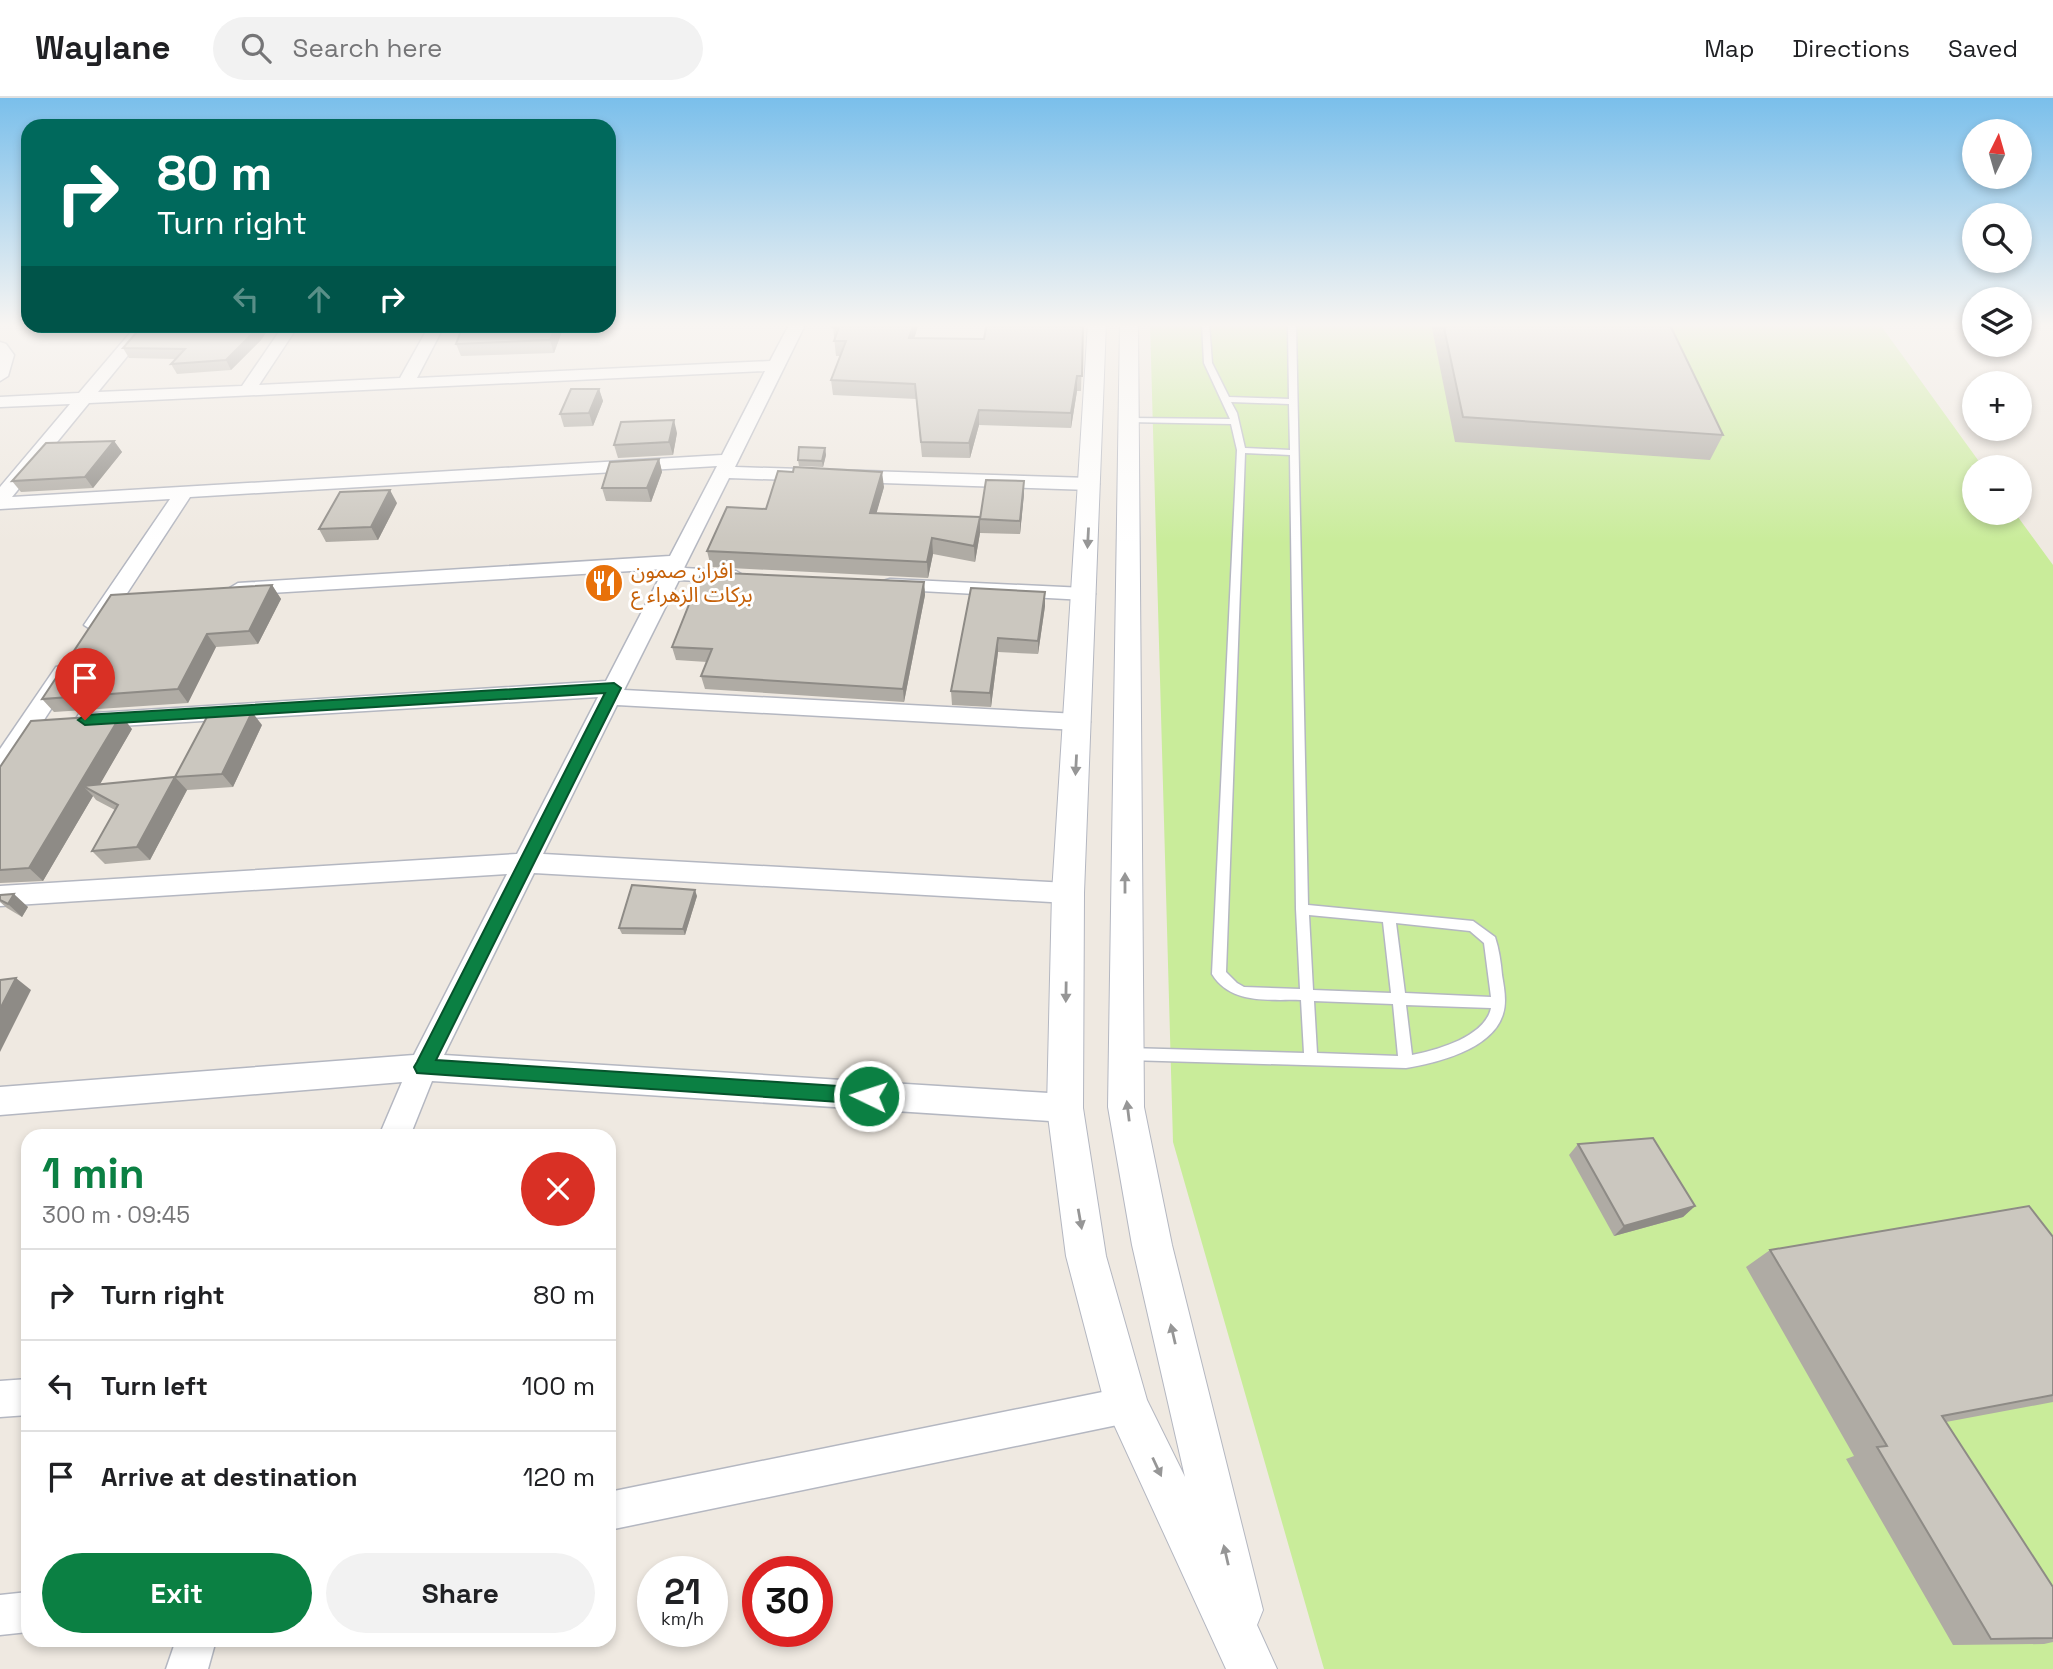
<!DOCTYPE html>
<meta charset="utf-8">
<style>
:root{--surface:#fff;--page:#f2f2f2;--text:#202124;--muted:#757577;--line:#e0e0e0;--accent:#0b8043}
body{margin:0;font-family:"Space Grotesk","Noto Sans Arabic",sans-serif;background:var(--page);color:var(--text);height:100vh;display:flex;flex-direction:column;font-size:26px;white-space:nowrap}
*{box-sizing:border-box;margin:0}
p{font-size:23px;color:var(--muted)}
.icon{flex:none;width:38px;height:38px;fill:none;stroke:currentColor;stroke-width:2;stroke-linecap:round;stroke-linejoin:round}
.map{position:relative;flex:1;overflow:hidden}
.side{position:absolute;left:21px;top:1031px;width:595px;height:518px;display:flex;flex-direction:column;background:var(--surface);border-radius:21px;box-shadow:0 4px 10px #0003}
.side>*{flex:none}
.banner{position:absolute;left:21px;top:21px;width:595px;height:214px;border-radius:21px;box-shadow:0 4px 10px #0003;background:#00695c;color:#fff;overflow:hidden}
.needle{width:46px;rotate:5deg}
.buttons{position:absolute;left:1962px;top:21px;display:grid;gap:14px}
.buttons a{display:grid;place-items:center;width:70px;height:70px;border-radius:50%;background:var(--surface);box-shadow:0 4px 10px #0003;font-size:35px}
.speed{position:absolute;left:637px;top:1458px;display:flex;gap:14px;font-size:35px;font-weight:700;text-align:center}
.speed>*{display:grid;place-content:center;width:91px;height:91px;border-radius:50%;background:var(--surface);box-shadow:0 4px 10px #0003;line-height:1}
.speed small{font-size:18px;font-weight:400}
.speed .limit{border:10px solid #d22;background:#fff;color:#111}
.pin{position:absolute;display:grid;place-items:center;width:60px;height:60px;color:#fff;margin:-72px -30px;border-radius:50% 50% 50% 0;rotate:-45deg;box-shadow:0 0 7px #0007}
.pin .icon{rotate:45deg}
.me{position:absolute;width:77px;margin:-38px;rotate:274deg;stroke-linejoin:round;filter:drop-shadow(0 0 5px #0008)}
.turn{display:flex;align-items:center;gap:24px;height:147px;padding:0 21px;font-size:32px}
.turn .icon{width:91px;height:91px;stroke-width:2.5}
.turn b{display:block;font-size:49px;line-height:60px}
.lanes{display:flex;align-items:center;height:66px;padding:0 21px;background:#0003;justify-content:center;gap:35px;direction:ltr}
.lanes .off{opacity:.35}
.round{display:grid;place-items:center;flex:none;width:74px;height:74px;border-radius:37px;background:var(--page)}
.headline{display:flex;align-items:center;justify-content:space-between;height:119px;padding:0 21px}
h1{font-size:42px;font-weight:700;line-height:52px;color:var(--accent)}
.button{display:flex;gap:14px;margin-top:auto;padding:14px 21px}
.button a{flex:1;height:80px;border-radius:42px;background:var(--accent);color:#fff;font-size:28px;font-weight:700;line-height:80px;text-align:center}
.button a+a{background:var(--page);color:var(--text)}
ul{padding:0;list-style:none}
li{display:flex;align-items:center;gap:21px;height:91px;padding:0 21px;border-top:2px solid var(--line)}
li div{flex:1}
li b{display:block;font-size:26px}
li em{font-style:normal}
header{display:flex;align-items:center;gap:42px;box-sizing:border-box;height:98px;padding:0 35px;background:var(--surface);border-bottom:2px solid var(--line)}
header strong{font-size:33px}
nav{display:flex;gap:38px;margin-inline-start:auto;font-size:24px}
.search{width:490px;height:63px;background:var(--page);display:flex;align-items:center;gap:18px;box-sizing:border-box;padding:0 24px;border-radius:38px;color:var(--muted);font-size:26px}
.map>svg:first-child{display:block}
</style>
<header>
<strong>Waylane</strong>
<div class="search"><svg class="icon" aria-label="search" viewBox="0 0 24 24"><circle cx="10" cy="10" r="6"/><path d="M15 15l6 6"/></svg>Search here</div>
<nav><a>Map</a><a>Directions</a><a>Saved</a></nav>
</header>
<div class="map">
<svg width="2053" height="1571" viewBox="0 0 2053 1571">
<rect width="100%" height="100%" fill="#efe9e1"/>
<polygon fill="#c9ec9a" points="1150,225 1879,225 1983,369 1974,369 1974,415 2015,415 2053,467 2053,1571 1324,1571 1173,1044"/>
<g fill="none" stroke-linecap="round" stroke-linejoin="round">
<defs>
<path id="service" d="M1202 225H1209L1212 265 1229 299 1289 301 1288 228 1286 225H1293L1296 228 1308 807 1473 823 1495 839C1499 851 1501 865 1502 877 1504 889 1507 904 1503 916 1493 951 1437 965 1406 970L1128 962 1123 960 1121 956 1123 952 1128 950 1304 955 1301 902C1269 901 1231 907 1212 876L1237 352 1231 326 1128 324 1124 322 1128 320 1230 321 1204 265ZM1231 304 1289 306 1290 352 1245 350 1237 315ZM1245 355 1290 357 1296 811 1300 891 1244 889 1237 885 1226 874ZM1309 817 1383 824 1391 895 1313 892ZM1396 825 1470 833 1484 845 1491 899 1405 895ZM1314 903 1393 906 1398 958 1317 955ZM1406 907 1491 910C1485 939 1437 952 1412 957Z"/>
<g id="minor">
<path d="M790 225H806L735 369 1090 380 1099 386 1090 392 729 380 684 470 736 473 746 479 736 485 679 482 624 592 1078 616 1086 618 1090 624 1086 630 1078 632 617 607 543 756 1068 785 1077 788 1081 795 1077 802 1068 805 534 775 444 957 1065 996 1076 1000 1080 1010 1076 1020 1065 1024 432 983 410 1038H379L402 984 0 1017V989L414 957 507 776 0 808V788L517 756 598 599 87 630 79 628 75 622 79 616 606 583 664 471 238 497 228 491 238 485 670 458 717 368 190 399 103 532 95 534 84 527 170 401 0 411V389L70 306 0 309V299L79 295 136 228H152L98 294 242 288 283 228H298L259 287 400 280 429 228H444L417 280 770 263ZM765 273 722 357 12 399 89 305Z"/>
<polygon points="0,244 6,246 14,257 8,278 0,283"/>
<polygon points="890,481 1085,490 1095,496 1085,502 883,491 880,487 883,483"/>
<polygon points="64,567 72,569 75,574 9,676 0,679 0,651 56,569"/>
<polygon points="28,1281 28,1317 0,1319 0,1283"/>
<polygon points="1127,1289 1140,1294 1145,1307 1140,1320 1127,1325 609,1432 609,1394"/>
<polygon points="28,1494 28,1534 0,1537 0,1497"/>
<polygon points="176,1542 216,1542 208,1571 166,1571"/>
</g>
<polygon id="tertiary" points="1088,225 1106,225 1084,795 1083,1010 1106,1158 1147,1302 1185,1379 1132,1147 1108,1009 1120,225 1138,225 1144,1009 1172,1147 1263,1512 1257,1527 1277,1571 1226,1571 1105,1307 1066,1158 1047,1010 1052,795"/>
</defs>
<use href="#service" stroke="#b4b7c1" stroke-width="3"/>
<use href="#minor" stroke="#b4b7c1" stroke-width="3"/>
<use href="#tertiary" stroke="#b4b7c1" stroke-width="2"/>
<use href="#service" fill="#fff" fill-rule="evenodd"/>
<use href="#minor" fill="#fff" fill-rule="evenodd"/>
<use href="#tertiary" fill="#fff" fill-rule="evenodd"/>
</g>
<g fill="#afaba4">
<polygon points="835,225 919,225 914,240 984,241 1083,225 1081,293 1077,293 1071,330 979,327 970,360 922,359 916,301 833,297 831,282 841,258 836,258 833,229"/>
<polygon points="1431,225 1669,225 1723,337 1710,362 1455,344"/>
<polygon points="463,228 564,228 554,255 461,258 456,246"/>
<polygon points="261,242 231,272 177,276 171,266 176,261 129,260 123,250"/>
<polygon points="599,291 603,303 593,328 564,329 560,316"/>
<polygon points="677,335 673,357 618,360 614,347"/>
<polygon points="114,343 122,354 93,390 21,394 12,383"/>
<polygon points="825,350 826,357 823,369 799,368 798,362"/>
<polygon points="659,361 662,374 651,404 606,403 602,390"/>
<polygon points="884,389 876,415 980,419 1024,396 1020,436 980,435 975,464 933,456 928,480 711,469 707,453 766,411"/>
<polygon points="397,405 378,442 326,444 319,431"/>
<polygon points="924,484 925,497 904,604 705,591 701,578 707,564 676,562 672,549"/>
<polygon points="272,487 281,501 258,546 216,549 188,605 54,614 42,601"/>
<polygon points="971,490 1045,508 1038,556 998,554 991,609 952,607 951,593"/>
<polygon points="262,627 233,689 187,692 150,762 105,766 92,753 115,712 96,702 93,698 43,783 0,785 0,669 132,631 99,687 175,679"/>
<polygon points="0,797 28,809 22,819 7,810 0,804"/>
<polygon points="697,798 685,837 622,836 619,830"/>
<polygon points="1578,1046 1695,1108 1683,1119 1614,1138 1569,1057"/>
<polygon points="2053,1139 2053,1304 1946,1324 2053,1489 2053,1544 2044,1546 1953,1547 1846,1361 1854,1358 1746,1169 1770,1152"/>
</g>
<g fill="#8e8b86">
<polygon points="914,225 919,225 910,254 909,240"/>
<polygon points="259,228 271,228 261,242 231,272 226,262"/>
<polygon points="556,228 564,228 554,255 550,242"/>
<polygon points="1077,278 1077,293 1071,330 1071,315"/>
<polygon points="599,291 603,303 593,328 589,315"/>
<polygon points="979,312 979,327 970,360 969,345"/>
<polygon points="674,322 677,335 673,357 669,344"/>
<polygon points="114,343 122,354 93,390 85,379"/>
<polygon points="825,350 826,357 823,369 822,363"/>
<polygon points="659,361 662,374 651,404 647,390"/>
<polygon points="882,374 884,389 872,431 870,415"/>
<polygon points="1024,383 1024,396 1020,436 1020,423"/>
<polygon points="390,392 397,405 378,442 371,429"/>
<polygon points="980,419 980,435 975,464 974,448"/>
<polygon points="932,440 933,456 928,480 927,464"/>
<polygon points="924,484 925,497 904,604 903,591"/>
<polygon points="272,487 281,501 258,546 249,533"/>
<polygon points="1045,494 1045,508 1038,556 1038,543"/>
<polygon points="207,536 216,549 188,605 178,591"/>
<polygon points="998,540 998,554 991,609 990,595"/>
<polygon points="252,614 262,627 233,689 222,676"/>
<polygon points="121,617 132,631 95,695 83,688 93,698 43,783 29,770"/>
<polygon points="175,679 187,692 150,762 137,749"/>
<polygon points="695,792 697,798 685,837 683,831"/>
<polygon points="14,796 28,809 22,819 8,806"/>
<polygon points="16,880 31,892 0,954 0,911"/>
<polygon points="1695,1108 1683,1119 1614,1138 1624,1128"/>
</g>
<g fill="#cbc7bf" stroke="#8e8b86" stroke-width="2">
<polygon points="835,225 914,225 909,240 984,241 987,225 1083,225 1082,278 1077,278 1071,315 979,312 969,345 921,344 915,286 831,282 846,243 834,243 839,229 833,229"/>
<polygon points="1443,225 1669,225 1723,337 1463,319"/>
<polygon points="142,228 259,228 256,232 226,262 171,266 185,251 123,250"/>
<polygon points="463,228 556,228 550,242 456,246"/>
<polygon points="571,291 599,291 589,315 560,316"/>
<polygon points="674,322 669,344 614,347 621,324"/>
<polygon points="114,343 85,379 12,383 46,345"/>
<polygon points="799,349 825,350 822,363 798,362"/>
<polygon points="659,361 647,390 602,390 610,364"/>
<polygon points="794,369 882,374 870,415 980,419 974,448 932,440 927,464 707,453 727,409 766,411 778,373 793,374"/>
<polygon points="986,382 1024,383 1020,423 980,421"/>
<polygon points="390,392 371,429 319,431 340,394"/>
<polygon points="702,474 924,484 903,591 701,578 712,551 672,549"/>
<polygon points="272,487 249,533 207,536 178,591 42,601 111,497"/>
<polygon points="971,490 1045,494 1038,543 998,540 990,595 951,593"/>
<polygon points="252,614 222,676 175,679 208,617"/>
<polygon points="121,617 29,770 0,772 0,669 31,623"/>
<polygon points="175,679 137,749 92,753 118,707 83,688"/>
<polygon points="632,787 695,792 683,831 619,830"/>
<polygon points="14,796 8,806 0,802 0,797"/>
<polygon points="16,880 0,911 0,882"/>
<polygon points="1653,1040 1695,1108 1624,1128 1578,1046"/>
<polygon points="2029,1108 2053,1139 2053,1297 1942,1318 2053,1489 2053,1540 1991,1541 1877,1349 1887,1348 1770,1152"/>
</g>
<defs><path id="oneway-solid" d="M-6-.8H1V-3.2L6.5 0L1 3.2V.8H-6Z" transform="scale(1.75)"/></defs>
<g fill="#969696">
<use href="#oneway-solid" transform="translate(1088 440) rotate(93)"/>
<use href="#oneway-solid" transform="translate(1076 667) rotate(93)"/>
<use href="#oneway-solid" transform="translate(1125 785) rotate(-90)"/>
<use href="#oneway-solid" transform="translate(1066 894) rotate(91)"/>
<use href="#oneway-solid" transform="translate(1128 1013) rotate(-97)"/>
<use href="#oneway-solid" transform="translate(1080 1121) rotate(80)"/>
<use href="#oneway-solid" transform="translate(1173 1236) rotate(-103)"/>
<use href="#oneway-solid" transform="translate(1157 1369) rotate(65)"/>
<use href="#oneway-solid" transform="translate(1226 1457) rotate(-103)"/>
</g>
<linearGradient id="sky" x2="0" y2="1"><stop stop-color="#7abfeb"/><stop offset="0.51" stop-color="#f8f5f2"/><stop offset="1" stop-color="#f8f5f2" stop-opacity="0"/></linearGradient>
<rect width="2053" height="445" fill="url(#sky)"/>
<polygon fill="#0b8043" stroke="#07532c" stroke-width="2" points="614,585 621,590 436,962 869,990 876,992 879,998 876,1004 869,1006 417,975 414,969 417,964 605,595 85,627 78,622 85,617"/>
<defs>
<symbol id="restaurant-disc" viewBox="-11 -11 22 22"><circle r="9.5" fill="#e8710a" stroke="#fff"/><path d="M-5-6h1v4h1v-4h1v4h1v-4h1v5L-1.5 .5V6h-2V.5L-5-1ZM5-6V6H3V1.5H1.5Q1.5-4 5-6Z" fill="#fff"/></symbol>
</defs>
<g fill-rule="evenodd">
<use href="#restaurant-disc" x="582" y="463" width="44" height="44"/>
</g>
<g text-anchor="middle" stroke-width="6" stroke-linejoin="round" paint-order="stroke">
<g font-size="21" fill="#c56008" stroke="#fff" text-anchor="start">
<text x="631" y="480">افران صمون<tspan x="631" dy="24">بركات الزهراء ع</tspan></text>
</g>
</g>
</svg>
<div class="buttons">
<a><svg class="needle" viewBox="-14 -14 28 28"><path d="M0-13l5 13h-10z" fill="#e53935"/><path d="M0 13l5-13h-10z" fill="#757577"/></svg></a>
<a><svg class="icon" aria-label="search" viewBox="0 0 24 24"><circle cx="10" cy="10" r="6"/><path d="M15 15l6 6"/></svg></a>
<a><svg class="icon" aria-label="layers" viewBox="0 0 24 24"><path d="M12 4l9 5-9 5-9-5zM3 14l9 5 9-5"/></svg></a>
<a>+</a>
<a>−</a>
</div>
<div class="speed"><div>21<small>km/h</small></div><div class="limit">30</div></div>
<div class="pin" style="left:85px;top:622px;background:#d93025"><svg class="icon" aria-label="arrive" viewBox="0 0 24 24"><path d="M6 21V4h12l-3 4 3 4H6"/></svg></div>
<svg class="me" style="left:869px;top:998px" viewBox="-20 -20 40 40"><circle r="17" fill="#0b8043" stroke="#fff" stroke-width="3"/><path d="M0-11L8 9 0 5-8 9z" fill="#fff"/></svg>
<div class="banner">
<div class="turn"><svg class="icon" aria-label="right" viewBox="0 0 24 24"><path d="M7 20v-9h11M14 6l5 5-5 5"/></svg><div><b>80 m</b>Turn right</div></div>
<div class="lanes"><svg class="icon off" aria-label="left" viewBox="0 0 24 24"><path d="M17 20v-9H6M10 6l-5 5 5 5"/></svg><svg class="icon off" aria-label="ahead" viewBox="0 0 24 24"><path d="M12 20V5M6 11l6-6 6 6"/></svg><svg class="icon" aria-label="right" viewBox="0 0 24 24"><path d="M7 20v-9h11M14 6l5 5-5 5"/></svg></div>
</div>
<section class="side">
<div class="headline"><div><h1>1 min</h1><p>300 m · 09:45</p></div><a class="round" style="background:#d93025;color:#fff"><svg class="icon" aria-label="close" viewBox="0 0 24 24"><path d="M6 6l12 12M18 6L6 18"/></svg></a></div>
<ul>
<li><svg class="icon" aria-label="right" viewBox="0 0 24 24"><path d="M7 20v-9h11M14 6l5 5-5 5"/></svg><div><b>Turn right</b></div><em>80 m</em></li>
<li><svg class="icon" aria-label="left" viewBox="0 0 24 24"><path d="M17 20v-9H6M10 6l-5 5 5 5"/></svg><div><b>Turn left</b></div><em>100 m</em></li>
<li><svg class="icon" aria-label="arrive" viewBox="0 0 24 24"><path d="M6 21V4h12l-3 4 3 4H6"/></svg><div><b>Arrive at destination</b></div><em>120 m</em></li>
</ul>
<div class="button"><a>Exit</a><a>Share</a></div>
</section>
</div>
